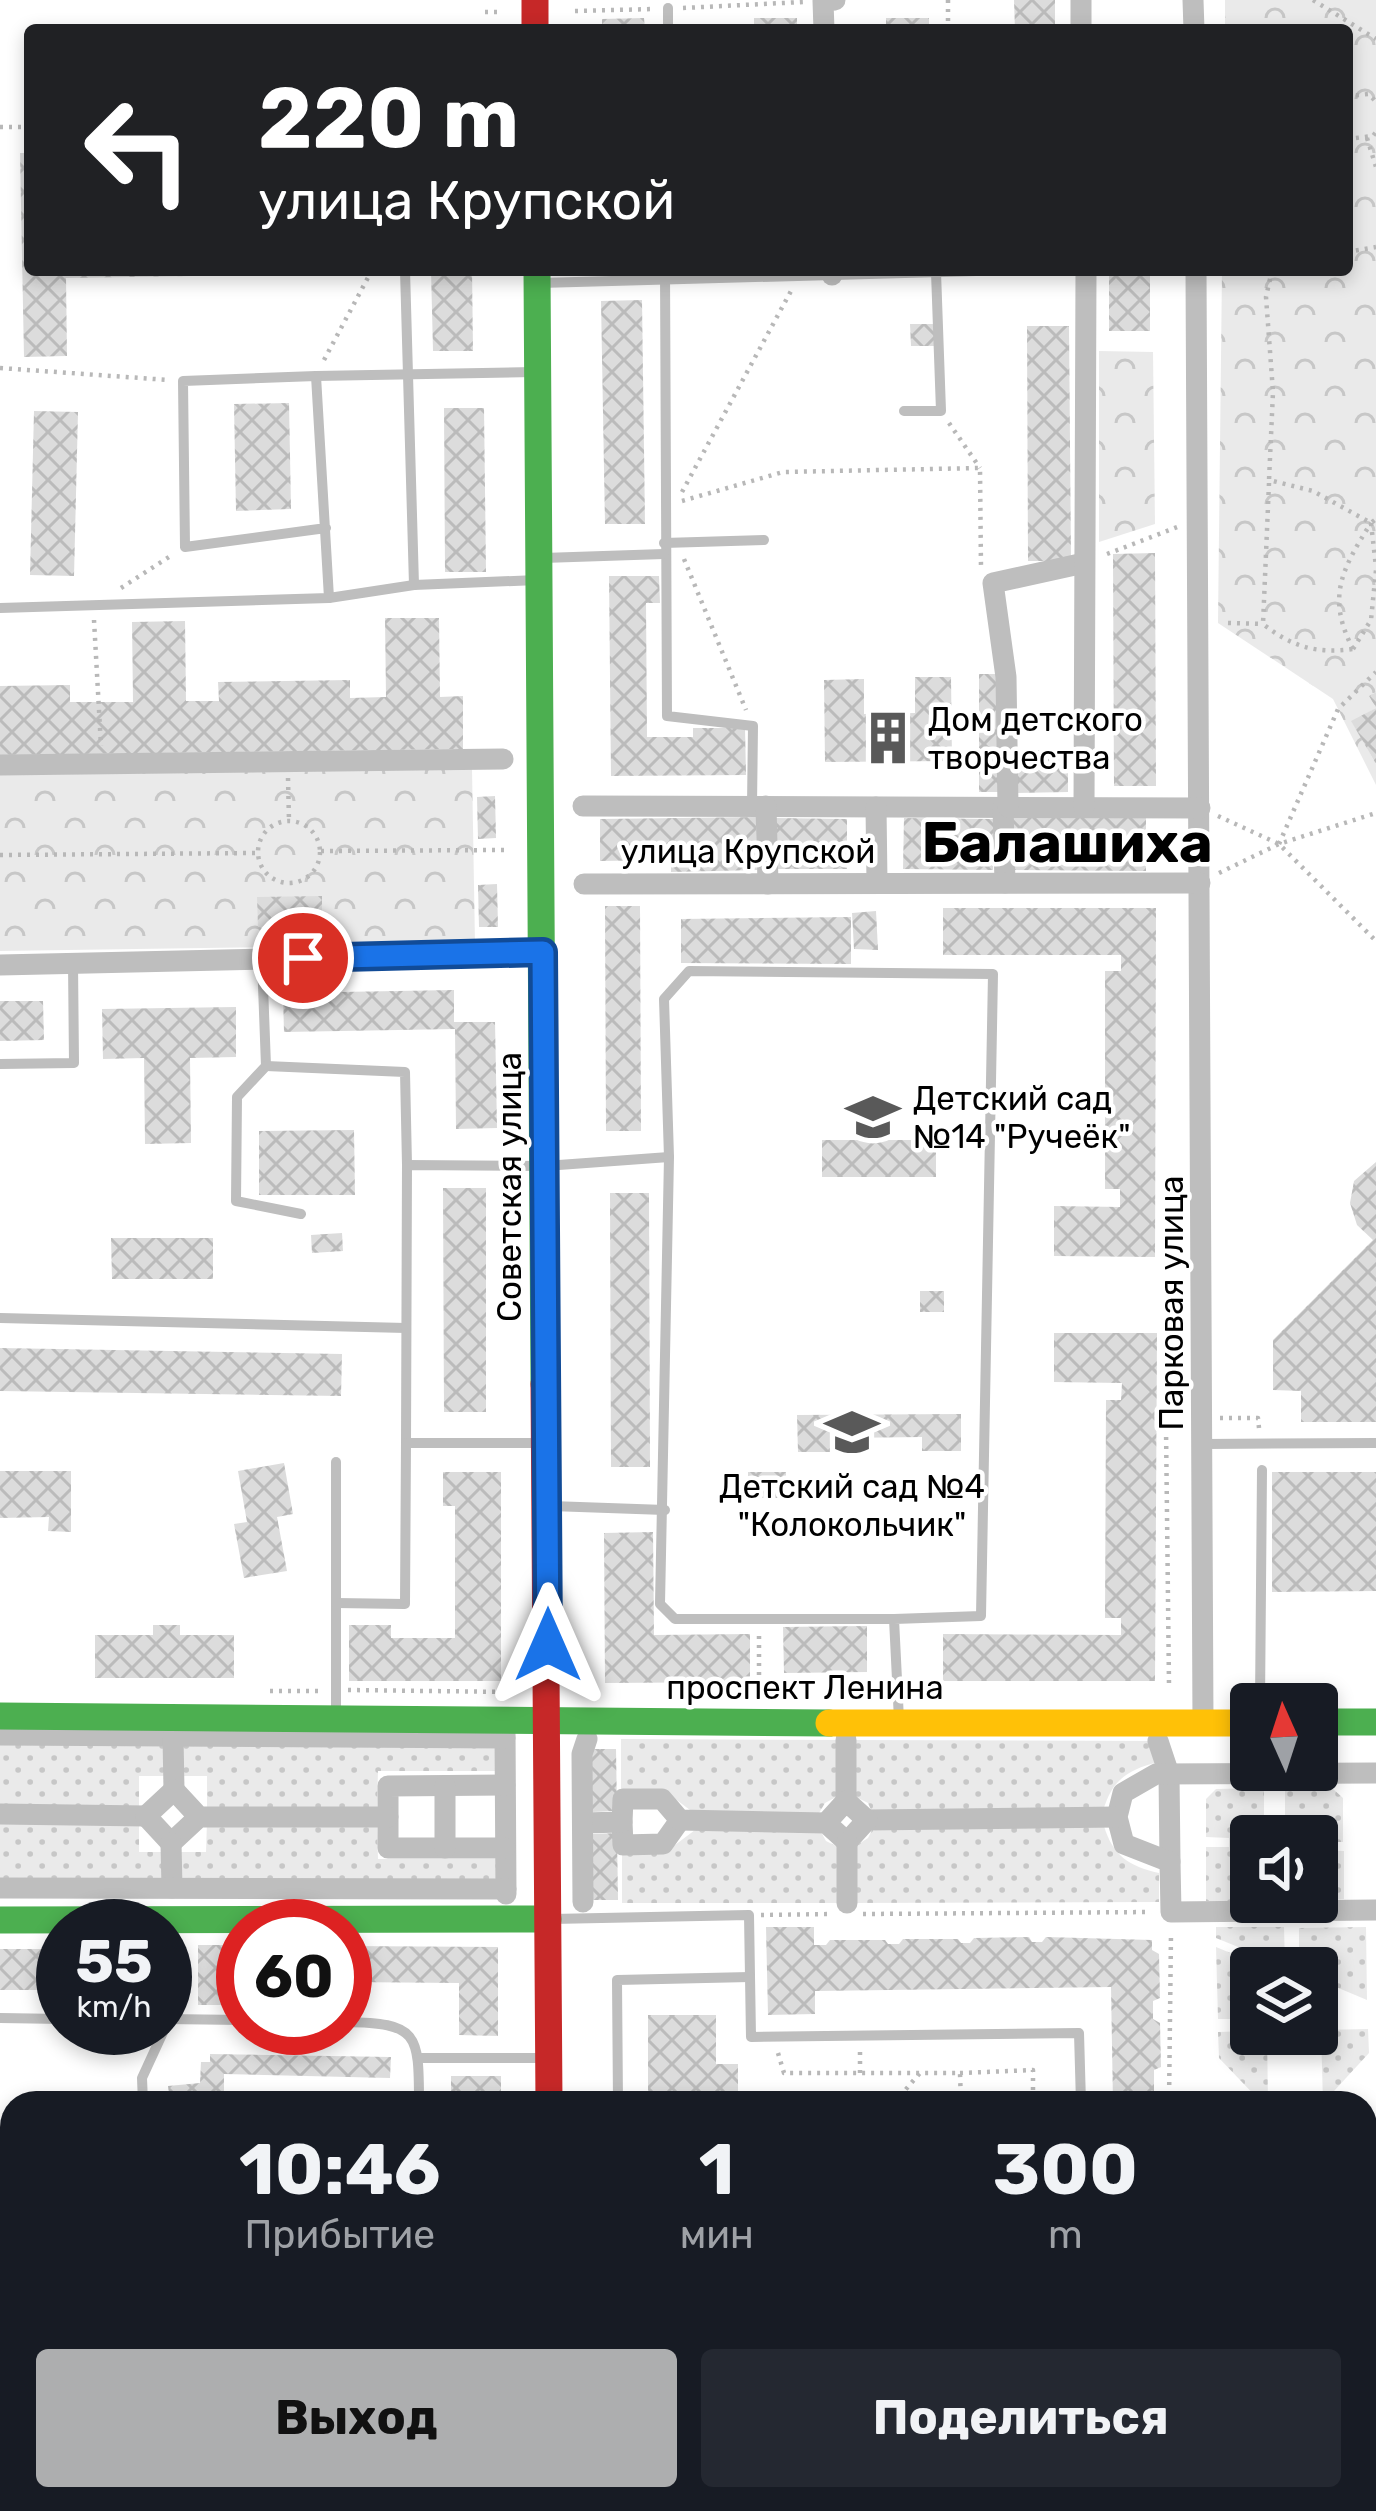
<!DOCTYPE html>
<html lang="ru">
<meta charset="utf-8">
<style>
:root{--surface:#171b24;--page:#242831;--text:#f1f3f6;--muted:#9ea1a6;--accent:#adaeaf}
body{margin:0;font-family:Rubik,sans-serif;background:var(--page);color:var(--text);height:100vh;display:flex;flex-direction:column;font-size:45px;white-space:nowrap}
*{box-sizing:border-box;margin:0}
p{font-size:39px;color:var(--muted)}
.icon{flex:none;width:66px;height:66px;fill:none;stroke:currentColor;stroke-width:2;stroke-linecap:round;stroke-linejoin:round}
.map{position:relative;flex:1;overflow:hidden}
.drawer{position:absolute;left:0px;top:2091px;width:1377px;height:420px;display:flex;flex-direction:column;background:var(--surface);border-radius:36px 36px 0 0;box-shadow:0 6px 18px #0003}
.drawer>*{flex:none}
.hud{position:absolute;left:24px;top:24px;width:1329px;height:252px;border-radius:12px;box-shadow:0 6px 18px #0003;background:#202124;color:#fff;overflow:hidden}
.needle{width:78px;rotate:357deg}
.controls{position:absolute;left:1230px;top:1683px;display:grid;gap:24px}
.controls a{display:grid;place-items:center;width:108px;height:108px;border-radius:12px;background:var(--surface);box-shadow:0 6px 18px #0003;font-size:60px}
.speed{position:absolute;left:36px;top:1899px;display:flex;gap:24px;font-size:60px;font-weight:700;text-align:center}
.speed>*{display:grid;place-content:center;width:156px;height:156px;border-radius:50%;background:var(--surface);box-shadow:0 6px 18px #0003;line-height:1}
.speed small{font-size:30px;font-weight:400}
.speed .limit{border:18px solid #d22;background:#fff;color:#111}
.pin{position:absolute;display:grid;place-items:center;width:102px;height:102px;color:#fff;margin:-51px;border:6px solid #fff;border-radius:50%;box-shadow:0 3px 12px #0007}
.me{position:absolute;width:132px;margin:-66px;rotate:0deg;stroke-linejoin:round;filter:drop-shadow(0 0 9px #0008)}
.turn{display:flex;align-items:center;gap:42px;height:252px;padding:0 36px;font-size:54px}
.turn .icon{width:156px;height:156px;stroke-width:2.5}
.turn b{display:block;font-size:84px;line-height:102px}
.eta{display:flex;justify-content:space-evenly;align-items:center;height:204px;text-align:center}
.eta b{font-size:72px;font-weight:700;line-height:84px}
.primary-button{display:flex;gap:24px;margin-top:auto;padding:24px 36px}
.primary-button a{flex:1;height:138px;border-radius:12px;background:var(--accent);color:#111;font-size:48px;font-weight:700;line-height:138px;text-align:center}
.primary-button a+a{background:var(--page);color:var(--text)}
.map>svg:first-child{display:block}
</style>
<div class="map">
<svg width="1376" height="2511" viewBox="0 0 1376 2511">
<defs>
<pattern id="grass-dots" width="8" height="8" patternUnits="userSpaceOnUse" patternTransform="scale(3)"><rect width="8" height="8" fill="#eaeaea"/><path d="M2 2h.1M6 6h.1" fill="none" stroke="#c7c7c7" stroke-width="1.8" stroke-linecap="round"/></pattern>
<pattern id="forest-crowns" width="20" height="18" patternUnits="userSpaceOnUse" patternTransform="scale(3)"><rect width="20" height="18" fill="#eaeaea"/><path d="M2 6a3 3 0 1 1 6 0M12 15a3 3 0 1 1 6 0" fill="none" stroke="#c7c7c7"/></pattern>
<pattern id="building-cross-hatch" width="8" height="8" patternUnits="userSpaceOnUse" patternTransform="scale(3)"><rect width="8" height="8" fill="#dcdcdc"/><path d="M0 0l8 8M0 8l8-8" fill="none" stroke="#bbb"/></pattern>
</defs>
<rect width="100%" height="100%" fill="#fff"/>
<g fill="url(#grass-dots)">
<polygon points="621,1739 842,1740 842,1794 825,1803 819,1813 694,1813 666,1792 621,1792"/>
<path d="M850 1740 1158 1741V1762C1127 1770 1112 1780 1103 1811L872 1812 868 1803 850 1794Z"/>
<polygon points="0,1742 167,1743 166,1776 139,1776 139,1806 0,1806"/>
<polygon points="179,1743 498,1744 498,1771 378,1771 377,1807 207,1807 207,1776 179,1776"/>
<polygon points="1264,1788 1264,1836 1251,1836 1251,1901 1206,1901 1206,1847 1229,1847 1229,1838 1206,1837 1206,1799 1216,1789"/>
<polygon points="1285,1788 1332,1788 1343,1798 1343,1842 1321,1842 1321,1850 1344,1851 1344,1899 1317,1899 1317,1836 1285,1836"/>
<polygon points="0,1821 139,1821 139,1852 166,1852 166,1885 0,1885"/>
<polygon points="207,1822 377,1822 378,1859 498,1859 498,1886 179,1885 179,1852 206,1852"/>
<path d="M1104 1826C1113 1856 1129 1866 1159 1873V1902L851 1903V1849L868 1838 873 1828Z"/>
<polygon points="695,1830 820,1830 826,1841 842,1849 842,1903 622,1903 622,1853 667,1851"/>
<polygon points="1216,1927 1284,1927 1285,1966 1216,1938"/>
<polygon points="1366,1927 1367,2000 1317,1979 1317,1968 1299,1968 1299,1928"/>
<polygon points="1216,1947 1267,1968 1251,1968 1251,2019 1218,2019"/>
<polygon points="1368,2029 1369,2053 1323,2103 1321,2030"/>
<polygon points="1251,2031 1267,2034 1268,2103 1262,2103 1219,2058 1218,2032"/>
<polygon points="1365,2234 1376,2234 1376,2511 1310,2511 1309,2499 1365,2499"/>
</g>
<g fill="url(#forest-crowns)">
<polygon points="1225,0 1376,0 1376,692 1369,696 1376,708 1352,722 1376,764 1376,785 1333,699 1218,623 1222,270 1347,270 1347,30 1225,30"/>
<polygon points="1099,351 1153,352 1155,524 1099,542"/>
<polygon points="472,769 475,944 0,951 0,775"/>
</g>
<g fill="url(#building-cross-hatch)">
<polygon points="1014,0 1055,0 1055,30 1015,30"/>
<polygon points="644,18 645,30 602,30 602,19"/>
<rect x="754" y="18" width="43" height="12"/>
<rect x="886" y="18" width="43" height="12"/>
<polygon points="20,153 30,153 30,270 315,270 316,274 66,278 67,356 24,357"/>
<polygon points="431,270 472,270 473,351 433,351"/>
<rect x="1109" y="270" width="41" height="61"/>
<polygon points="642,300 645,524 605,524 601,301"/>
<polygon points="910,324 935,324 935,346 911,346"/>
<polygon points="1027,326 1069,326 1071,561 1028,561"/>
<polygon points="289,403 291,509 236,511 234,404"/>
<polygon points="444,408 484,408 486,572 445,572"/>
<polygon points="34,411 78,412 74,576 30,575"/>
<polygon points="1155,553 1156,786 1114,786 1113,554"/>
<polygon points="609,576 659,576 660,603 646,603 647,737 693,737 693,728 745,728 746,775 611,776"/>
<polygon points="385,618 439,618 440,697 463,696 463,749 0,755 0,686 70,685 70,702 133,702 132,622 185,621 186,701 219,701 218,682 350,680 350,698 386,697"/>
<polygon points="979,674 1000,674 1001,792 979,792"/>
<polygon points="915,677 951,677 952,761 825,762 824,680 864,679 864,714 915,713"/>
<polygon points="1376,692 1376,764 1351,721 1376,708 1369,696"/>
<polygon points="1015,750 1068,750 1068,792 1015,793"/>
<polygon points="495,796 496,838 478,839 477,797"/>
<polygon points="756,817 757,870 671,872 671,860 600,861 600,819"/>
<polygon points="776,818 847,819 847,869 776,869"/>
<polygon points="904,818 994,819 993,870 903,869"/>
<polygon points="1013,818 1146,818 1146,871 1013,870"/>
<polygon points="497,884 498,927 479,927 478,885"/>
<polygon points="322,896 322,926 258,927 257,897"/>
<polygon points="605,906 640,906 641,1131 606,1131"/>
<polygon points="943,908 1156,908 1155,1257 1054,1256 1054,1206 1120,1207 1120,1189 1105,1189 1105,971 1121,971 1121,955 943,955"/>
<polygon points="876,911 878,950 854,949 852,913"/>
<polygon points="851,917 851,964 681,963 681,919"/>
<polygon points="454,990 454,1022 495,1022 497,1128 456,1129 455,1029 284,1032 283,993"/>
<polygon points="0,1001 43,1001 44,1040 0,1041"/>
<polygon points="236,1007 236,1057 190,1058 191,1143 145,1144 144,1058 103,1059 102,1009"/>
<polygon points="354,1130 355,1195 259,1195 259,1131"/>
<rect x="822" y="1140" width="114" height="37"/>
<polygon points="1376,1162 1376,1422 1301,1422 1301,1391 1273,1390 1273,1340 1373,1240 1357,1225 1350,1203 1354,1181"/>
<polygon points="443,1188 486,1188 486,1412 444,1412"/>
<polygon points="610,1193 649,1193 650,1467 611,1467"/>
<polygon points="342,1233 343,1251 312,1253 311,1235"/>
<polygon points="111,1238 213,1238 213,1279 112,1279"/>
<rect x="920" y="1291" width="24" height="21"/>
<polygon points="1054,1333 1157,1333 1155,1681 943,1681 943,1634 1121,1635 1121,1618 1105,1618 1106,1400 1121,1400 1122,1383 1054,1382"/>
<polygon points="0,1348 342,1354 341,1396 0,1391"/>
<polygon points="961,1414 961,1451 922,1451 922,1437 839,1438 839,1452 798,1452 797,1415"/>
<polygon points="284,1463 293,1514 277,1517 287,1571 244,1578 234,1524 247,1522 238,1471"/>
<polygon points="0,1471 71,1471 71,1532 48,1531 49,1517 0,1518"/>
<polygon points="443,1472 501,1472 501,1681 349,1681 349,1625 391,1625 391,1638 455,1638 455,1506 443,1506"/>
<rect x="748" y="1472" width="38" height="26"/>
<polygon points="1272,1472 1376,1472 1376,1591 1272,1592"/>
<polygon points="653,1532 654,1635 750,1634 750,1682 605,1683 604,1533"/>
<polygon points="153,1625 180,1625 180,1635 234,1635 234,1678 95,1678 95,1635 153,1635"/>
<polygon points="867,1626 867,1672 784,1673 783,1627"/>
<polygon points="591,1749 616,1749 617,1811 592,1812"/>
<polygon points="617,1833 618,1900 592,1900 592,1834"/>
<polygon points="766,1927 814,1927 814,1945 826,1945 830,1940 885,1940 888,1944 899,1944 903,1939 958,1939 961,1943 970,1943 974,1938 1029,1937 1032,1942 1042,1942 1046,1937 1152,1940 1152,1950 1159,1954 1160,1998 1153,2001 1153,2019 1160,2023 1161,2067 1154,2070 1154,2103 1113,2103 1111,1987 815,1991 815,2014 768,2015"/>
<polygon points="198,1945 243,1945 243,1982 236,1982 236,2005 198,2005"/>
<polygon points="345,1946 498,1947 498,2036 459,2035 459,1983 345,1982"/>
<rect x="0" y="1949" width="63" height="41"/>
<polygon points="648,2015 716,2015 716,2064 738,2064 738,2103 648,2103"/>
<polygon points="210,2054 391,2057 390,2078 224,2074 224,2103 170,2103 168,2086 200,2083 201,2062 210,2062"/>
<rect x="451" y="2076" width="50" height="27"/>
<polygon points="0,2414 3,2414 10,2511 0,2511"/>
<polygon points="103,2499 141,2499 141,2511 104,2511"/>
<rect x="454" y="2499" width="47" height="12"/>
<polygon points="609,2499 653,2499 653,2511 610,2511"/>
<polygon points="995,2499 1158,2499 1159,2511 921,2511"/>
</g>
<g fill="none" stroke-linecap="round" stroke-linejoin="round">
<g stroke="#b8b8b8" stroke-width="4.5" stroke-dasharray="3 6" stroke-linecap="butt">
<polyline points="948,0 948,30"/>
<polyline points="1313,0 1376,39"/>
<polyline points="683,8 803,2"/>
<polyline points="575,11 654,9"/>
<polyline points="485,12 497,12"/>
<polyline points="1347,96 1369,94 1376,102"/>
<polyline points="0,127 30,127"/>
<polyline points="1367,138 1376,167"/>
<polyline points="1347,139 1373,136 1376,132"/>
<polyline points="1347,252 1376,247"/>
<polyline points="1272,270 1266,297 1273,392 1269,480 1313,491 1371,523 1376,519"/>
<polyline points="324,360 372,270"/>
<polyline points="0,368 168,380"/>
<polyline points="949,423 980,468"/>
<path d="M1269 483 1263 624C1292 647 1317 654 1353 649"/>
<polyline points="682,492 791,291"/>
<polyline points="682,501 783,472 980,468 981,568"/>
<polyline points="1371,523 1376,567"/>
<polyline points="1107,554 1180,526"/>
<polyline points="684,559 746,710"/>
<polyline points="121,588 172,555"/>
<polyline points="94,620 101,746"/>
<polyline points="1228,623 1263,624"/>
<path d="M1353 649C1326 597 1342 569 1371 523"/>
<polyline points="1353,649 1371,620 1376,570"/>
<polyline points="288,778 289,821"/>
<polyline points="1218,816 1279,844 1376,941"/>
<circle cx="289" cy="852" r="31"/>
<polyline points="1279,844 1338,709 1376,672"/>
<polyline points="321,851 504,850"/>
<polyline points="0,855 258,853"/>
<polyline points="1219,873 1279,844 1376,813"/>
<polyline points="1220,1418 1258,1418 1259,1428"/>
<polyline points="1166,1428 1169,1685"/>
<polyline points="348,1690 510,1692"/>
<polyline points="270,1691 324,1691"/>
<polyline points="759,1693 759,1632"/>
<polyline points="863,1914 1151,1912"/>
<polyline points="761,1915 833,1914"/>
<polyline points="778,2053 784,2073 960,2073 961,2103"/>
<polyline points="860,2073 860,2049"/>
<polyline points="960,2073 1033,2070 1033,2103"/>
<polyline points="894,2103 920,2073"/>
<polyline points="1169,2103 1171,1934"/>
</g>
<g stroke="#bebebe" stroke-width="10">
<polyline points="668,30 668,8"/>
<polyline points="405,270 414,585"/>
<polyline points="665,270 667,716 753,726 752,806"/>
<polyline points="540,283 1012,270"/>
<polyline points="316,376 534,372"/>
<polyline points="904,411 941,411 936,272"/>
<polyline points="326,528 185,547 183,381 316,376 329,598"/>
<polyline points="664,543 764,540"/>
<polyline points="543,558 664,554"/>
<polyline points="0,608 329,598 414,585 537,580"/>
<polyline points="262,959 266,1066 237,1097 236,1201 301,1214"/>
<polyline points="0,1064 74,1063 73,963"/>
<polyline points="266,1066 405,1072 407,1165"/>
<polyline points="0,1318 406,1328"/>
<polyline points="538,1443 406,1443 407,1165 545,1166 669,1157"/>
<polyline points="1205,1444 1376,1443"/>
<polyline points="336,1462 336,1717"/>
<polyline points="551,1506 665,1510"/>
<polyline points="336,1603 405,1604 406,1443"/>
<polyline points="894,1619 675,1619 660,1604 669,1157 664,999 689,971 993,974 981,1616 894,1619 899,1720"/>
<polyline points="1260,1704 1262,1470"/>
<polyline points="552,1919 749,1915 751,2037 1079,2033 1081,2103"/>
<polyline points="0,2018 63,2019"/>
<polyline points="165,2019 243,2020"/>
<path d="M345 2022C418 2023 419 2033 419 2103"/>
<polyline points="419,2058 541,2058"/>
<polyline points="143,2103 142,2078 165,2028"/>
<polyline points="618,2103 617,1980 750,1977"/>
<polyline points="162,2499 163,2511"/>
<polyline points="417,2511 417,2499"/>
<polyline points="672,2511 672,2499"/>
<polyline points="762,2511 882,2499"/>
</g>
<g stroke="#bebebe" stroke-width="21">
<polyline points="1081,0 1081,30"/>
<polyline points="1193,0 1194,30"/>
<polyline points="824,30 823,1 835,0"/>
<polyline points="832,270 832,275"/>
<polyline points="1196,270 1203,1723"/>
<polyline points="0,765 503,759"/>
<polyline points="583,806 1200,808"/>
<polyline points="766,806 768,884"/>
<polyline points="876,807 877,883"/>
<polyline points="1003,807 1005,883"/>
<polyline points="1008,807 1006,677 993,583 1084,563"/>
<polyline points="1084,807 1086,270"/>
<polyline points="584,884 1200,883"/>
<polyline points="0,965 543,953"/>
<polyline points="505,1730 506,1894"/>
<polyline points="0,1735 505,1738"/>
<polyline points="173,1737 174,1790"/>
<polyline points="1158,1741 1169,1774 1170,1862"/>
<polyline points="1376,1773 1156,1774 1123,1793 1117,1817 1124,1844 1170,1862 1171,1912 1376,1910"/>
<polyline points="505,1785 388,1786 388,1848 505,1848"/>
<polyline points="445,1786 445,1848"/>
<polyline points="846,1801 846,1740"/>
<polyline points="0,1814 146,1816"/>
<polyline points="199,1817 174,1790 146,1816 171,1843 199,1817 388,1817"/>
<polyline points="867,1820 1117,1817"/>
<polyline points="622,1822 623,1845 663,1844 680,1820"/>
<polyline points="583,1823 622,1822 623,1799 662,1799 680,1820 826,1823 847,1842 867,1820 846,1801 826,1823"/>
<polyline points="847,1842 847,1903"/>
<polyline points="171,1843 172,1888"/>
<polyline points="0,1888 506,1889"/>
<polyline points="583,1902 582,1754 587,1739"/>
<polyline points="1189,2499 1190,2511"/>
</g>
<g stroke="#4caf50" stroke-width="27">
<polyline points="537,270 544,1384"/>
<polyline points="0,1716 829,1723"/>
<polyline points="1317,1722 1376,1722"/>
<polyline points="0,1920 548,1919"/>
<polyline points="557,2499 559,2511"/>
</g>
<polyline stroke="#ffc107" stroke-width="27" points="829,1723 1251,1723"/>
<g stroke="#c62828" stroke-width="27">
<polyline points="535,0 535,30"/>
<polyline points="544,1384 549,2103"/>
</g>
</g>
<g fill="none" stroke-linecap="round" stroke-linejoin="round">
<defs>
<polyline id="route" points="303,958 543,952 548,1645"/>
</defs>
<use href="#route" stroke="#114b97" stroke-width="30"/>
<use href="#route" stroke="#1a73e8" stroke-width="21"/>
</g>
<defs>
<symbol id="building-bare" viewBox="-9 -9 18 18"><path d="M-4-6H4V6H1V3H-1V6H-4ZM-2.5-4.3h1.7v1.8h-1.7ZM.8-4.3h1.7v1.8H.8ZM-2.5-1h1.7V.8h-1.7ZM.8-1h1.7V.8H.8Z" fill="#595959" stroke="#fff" stroke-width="2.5" paint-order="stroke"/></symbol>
<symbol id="school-bare" viewBox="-9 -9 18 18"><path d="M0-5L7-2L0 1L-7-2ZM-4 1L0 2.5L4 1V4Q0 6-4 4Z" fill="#595959" stroke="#fff" stroke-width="2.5" paint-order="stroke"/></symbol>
</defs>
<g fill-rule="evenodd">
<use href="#building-bare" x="850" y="700" width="76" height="76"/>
<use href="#school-bare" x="835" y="1079" width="76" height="76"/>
<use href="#school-bare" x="814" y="1394" width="76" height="76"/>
</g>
<g text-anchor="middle" stroke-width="9" stroke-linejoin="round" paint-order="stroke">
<g font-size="33" fill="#000" stroke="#fff" text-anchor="start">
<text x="928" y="731">Дом детского<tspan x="928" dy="38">творчества</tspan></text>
<text x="913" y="1110">Детский сад<tspan x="913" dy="38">№14 "Ручеёк"</tspan></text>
<text x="852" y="1498" text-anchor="middle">Детский сад №4<tspan x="852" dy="38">"Колокольчик"</tspan></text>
</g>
<g font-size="33" fill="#000" stroke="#fff">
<text x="748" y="863">улица Крупской</text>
<text transform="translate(509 1187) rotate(-90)" y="12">Советская улица</text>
<text transform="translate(1171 1303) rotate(-90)" y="12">Парковая улица</text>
<text x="805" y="1699">проспект Ленина</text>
</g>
<g font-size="57" font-weight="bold" fill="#000" stroke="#fff">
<text x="1067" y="862">Балашиха</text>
</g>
</g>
</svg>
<div class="controls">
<a><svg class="needle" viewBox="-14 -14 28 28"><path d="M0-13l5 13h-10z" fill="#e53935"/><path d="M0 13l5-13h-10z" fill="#9ea1a6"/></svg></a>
<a><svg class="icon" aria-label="sound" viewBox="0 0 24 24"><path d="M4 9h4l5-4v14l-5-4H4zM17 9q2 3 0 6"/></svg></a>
<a><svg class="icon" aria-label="layers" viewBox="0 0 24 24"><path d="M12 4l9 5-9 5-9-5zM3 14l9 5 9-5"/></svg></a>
</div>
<div class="speed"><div>55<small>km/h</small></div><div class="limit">60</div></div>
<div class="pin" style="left:303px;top:958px;background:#d93025"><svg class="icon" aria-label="arrive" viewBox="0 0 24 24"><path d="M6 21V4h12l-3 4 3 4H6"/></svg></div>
<svg class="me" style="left:548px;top:1645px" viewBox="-20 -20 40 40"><path d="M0-17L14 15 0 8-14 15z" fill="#1a73e8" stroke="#fff" stroke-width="4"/></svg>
<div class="hud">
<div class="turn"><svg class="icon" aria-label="left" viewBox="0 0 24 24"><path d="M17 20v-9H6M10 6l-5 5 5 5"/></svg><div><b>220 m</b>улица Крупской</div></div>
</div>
<section class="drawer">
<div class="eta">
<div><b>10:46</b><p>Прибытие</p></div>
<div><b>1</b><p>мин</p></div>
<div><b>300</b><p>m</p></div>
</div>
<div class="primary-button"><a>Выход</a><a>Поделиться</a></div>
</section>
</div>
